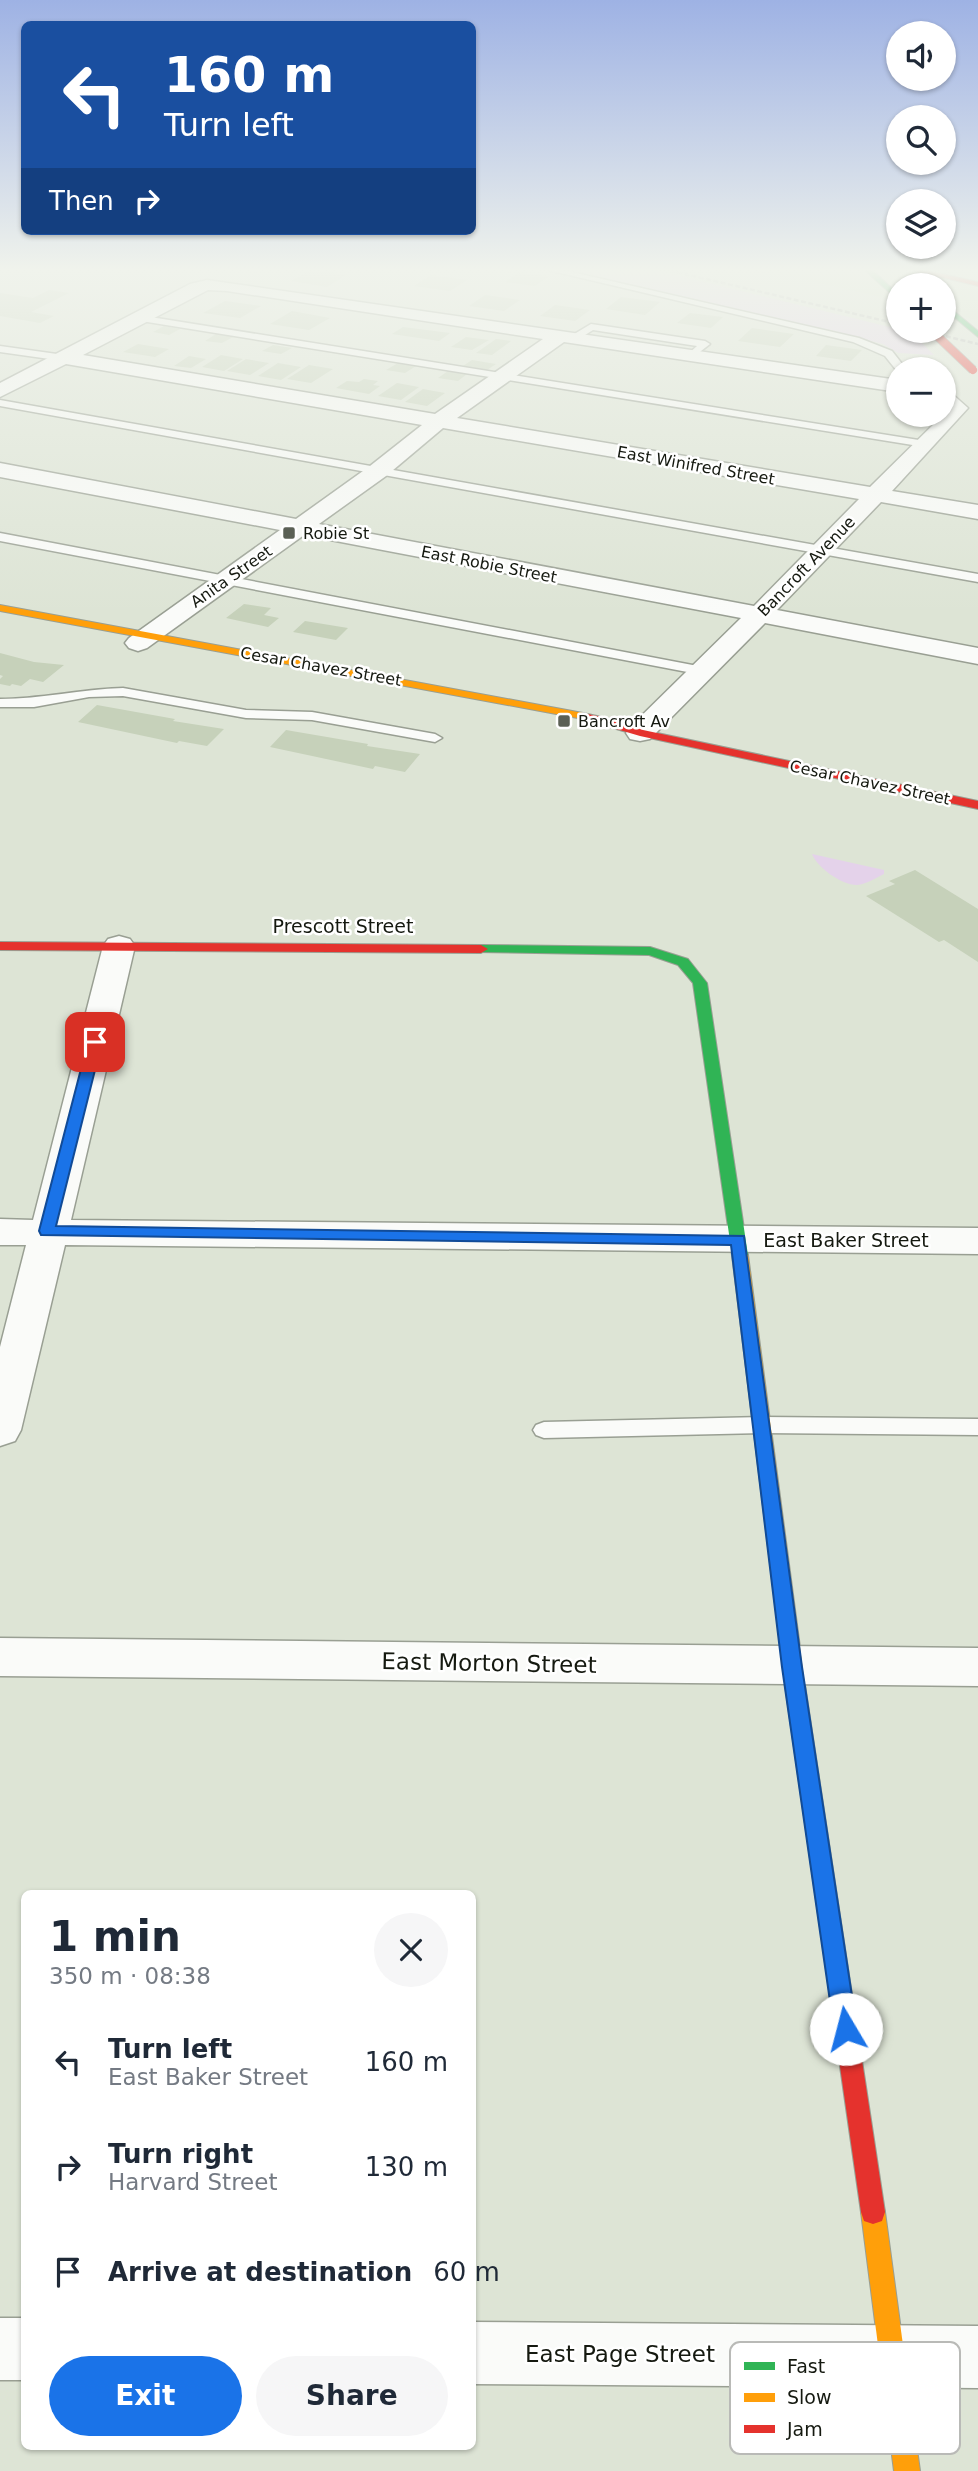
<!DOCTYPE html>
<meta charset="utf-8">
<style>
:root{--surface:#fff;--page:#f6f6f7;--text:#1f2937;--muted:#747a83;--accent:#1a73e8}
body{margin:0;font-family:"DejaVu Sans",sans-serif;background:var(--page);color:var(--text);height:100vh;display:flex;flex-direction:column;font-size:26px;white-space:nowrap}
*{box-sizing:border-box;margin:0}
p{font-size:23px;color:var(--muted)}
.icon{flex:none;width:38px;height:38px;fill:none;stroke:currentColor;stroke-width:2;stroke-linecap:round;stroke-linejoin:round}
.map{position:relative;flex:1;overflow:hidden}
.panel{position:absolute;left:21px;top:1890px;width:455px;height:560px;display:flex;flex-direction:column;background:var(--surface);border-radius:10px;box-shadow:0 2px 5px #0004}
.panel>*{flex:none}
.banner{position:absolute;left:21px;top:21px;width:455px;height:214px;border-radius:10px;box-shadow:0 2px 5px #0004;background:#1a4fa0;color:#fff;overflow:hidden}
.tools{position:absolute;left:886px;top:21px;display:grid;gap:14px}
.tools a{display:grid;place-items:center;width:70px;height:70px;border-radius:50%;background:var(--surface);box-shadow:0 2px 5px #0004;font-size:35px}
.pin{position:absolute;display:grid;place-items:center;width:60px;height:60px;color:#fff;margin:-30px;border-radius:14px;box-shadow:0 4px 10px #0006}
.me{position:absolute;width:77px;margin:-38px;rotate:352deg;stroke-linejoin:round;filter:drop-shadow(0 0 5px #0008)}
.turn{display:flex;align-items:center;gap:24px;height:147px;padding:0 28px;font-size:32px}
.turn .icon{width:91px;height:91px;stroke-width:2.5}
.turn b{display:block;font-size:49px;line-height:60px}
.then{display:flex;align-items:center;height:66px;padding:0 28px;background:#0003;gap:14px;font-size:26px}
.round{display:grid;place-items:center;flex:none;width:74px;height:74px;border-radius:37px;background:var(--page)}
.overview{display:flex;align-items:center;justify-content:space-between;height:119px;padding:0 28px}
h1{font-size:42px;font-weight:700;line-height:52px}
.button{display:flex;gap:14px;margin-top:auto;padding:14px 28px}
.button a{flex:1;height:80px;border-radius:42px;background:var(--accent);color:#fff;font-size:28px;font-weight:700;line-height:80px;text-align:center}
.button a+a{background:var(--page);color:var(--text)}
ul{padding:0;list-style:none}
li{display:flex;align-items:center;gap:21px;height:105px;padding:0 28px}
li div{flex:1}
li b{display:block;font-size:26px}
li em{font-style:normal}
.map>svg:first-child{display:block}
</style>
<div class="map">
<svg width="978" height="2471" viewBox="0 0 978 2471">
<rect width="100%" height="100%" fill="#dde4d5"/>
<polygon fill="#d8e5cb" points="750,267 978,267 978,320 943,312 943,285 898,285 898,301"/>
<g fill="#e4d2ea">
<polygon points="555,267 643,267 898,329 898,331 911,332 934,355 898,353 883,344 857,337"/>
<path d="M812 854 884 870V874C876 878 866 884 857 885 841 885 817 867 812 854Z"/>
</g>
<g fill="#c6d1ba">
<polygon points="311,270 346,275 327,287 291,281"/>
<polygon points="518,273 549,276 535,286 505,282"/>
<polygon points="431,275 467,280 450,291 414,286"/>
<polygon points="49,290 69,293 31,312 54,316 40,323 0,316 0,293 33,298"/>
<polygon points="485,295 520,300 504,311 469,306"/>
<polygon points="621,297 660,302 645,315 606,309"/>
<polygon points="225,301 261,306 240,318 203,313"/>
<polygon points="555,305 590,310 575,321 540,316"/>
<polygon points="292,311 330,318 309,330 270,324"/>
<polygon points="690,313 723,317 711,328 677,323"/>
<polygon points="164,326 180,329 169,335 153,332"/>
<polygon points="403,327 450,333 439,341 392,334"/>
<polygon points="752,328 794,334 780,347 738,341"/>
<polygon points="216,334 233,337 222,343 205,341"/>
<polygon points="466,337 489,340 472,350 451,347"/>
<polygon points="496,339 511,341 492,355 476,353"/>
<polygon points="138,344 169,349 155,357 123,352"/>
<polygon points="273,345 292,348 281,354 262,351"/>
<polygon points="826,345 862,350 851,361 816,356"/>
<polygon points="221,355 243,359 224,371 202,367"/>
<polygon points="189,356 206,359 191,368 174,366"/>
<polygon points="246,359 269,363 250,375 227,371"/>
<polygon points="472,360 496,364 487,370 463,366"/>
<polygon points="278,363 301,367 281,380 258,376"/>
<polygon points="398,363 416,366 405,373 386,370"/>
<polygon points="309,365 333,369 311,383 287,379"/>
<polygon points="448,371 467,374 458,381 438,378"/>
<polygon points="364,379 378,381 373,385 380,386 369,394 336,388 347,381 359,382"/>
<polygon points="397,383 419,387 401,400 378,396"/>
<polygon points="423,389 445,393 427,406 405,402"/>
<polygon points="244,604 271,608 264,615 279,618 268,627 226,618"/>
<polygon points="305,621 348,628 336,640 293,632"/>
<polygon points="0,653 34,662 64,665 43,682 30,679 21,686 12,684 10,686 0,684 0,679 3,676 0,675"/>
<polygon points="97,705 175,719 173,721 224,729 207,746 179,741 177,743 78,722"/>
<polygon points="286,730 368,744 367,746 420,754 405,772 375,766 373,769 270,747"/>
<polygon points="915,870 978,909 978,962 944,940 939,942 866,896 895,884 889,881"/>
</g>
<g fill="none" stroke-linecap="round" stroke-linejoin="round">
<defs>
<g id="lane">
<polygon points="535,267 550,267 859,338 892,351 906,369 897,371 885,356 853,342"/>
<polygon points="138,315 925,441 930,444 925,447 135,320 133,318"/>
<polygon points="591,324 705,341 710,344 692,358 687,355 697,346 593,330 577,340 571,340 571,336"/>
<polygon points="0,346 64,355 69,358 64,361 0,352"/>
<polygon points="0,400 978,574 978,582 0,406"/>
<polygon points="0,533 703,667 710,671 703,675 0,541"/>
<path d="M123 688 246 710 312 712 435 734 442 738 435 742 312 720 246 718 123 696 89 697 34 707H0V699C42 699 81 689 123 688Z"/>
<polygon points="763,1417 978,1419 978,1435 763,1433 544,1438 536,1435 533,1430 536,1425 544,1422"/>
</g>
<g id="street">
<path d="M207 280 898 380V392L564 342 457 418 870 487 943 415 947 409 943 406V390L950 392 968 408 892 491 978 505V519L881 502 777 610 978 648V664L765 623 650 739 640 741 630 739 626 733 630 727 741 618 304 535 147 648 138 651 129 648 125 643 129 638 280 530 0 477V463L296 519 370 466 422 425 66 364 0 397V383L190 284ZM208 290 227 291 543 339 435 414 83 355ZM443 428 859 499 754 606 319 524 386 476Z"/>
<polygon points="119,936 130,939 135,946 71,1220 978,1228 978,1254 65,1245 21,1430 15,1441 0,1446 0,1347 26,1245 0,1245 0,1219 33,1220 103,946 108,939"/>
<polygon points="0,1638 978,1648 978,1686 0,1676"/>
<rect x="0" y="2318" width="24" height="62"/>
<polygon points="472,2322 978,2326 978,2388 472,2384"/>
</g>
<g id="fast">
<polygon points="861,267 869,267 898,294 898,300"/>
<polygon points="943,302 978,331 978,337 943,308"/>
<polygon points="481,945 650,947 688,959 707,983 748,1255 746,1259 740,1260 732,1255 693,983 678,965 649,955 476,952 476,946"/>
</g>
<g id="slow">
<polygon points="0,605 583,713 589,716 583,719 0,611"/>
<polygon points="740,1250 748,1255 805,1685 802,1691 795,1693 788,1691 785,1685 732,1255"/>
<polygon points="873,2200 882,2203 885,2212 920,2471 894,2471 861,2212 864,2203"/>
</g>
<g id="jam">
<polygon points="899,267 912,267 978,282 978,286"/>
<polygon points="583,713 611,719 643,730 978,801 978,809 640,736 579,718 579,714"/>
<polygon points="0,942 481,945 488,949 481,953 0,950"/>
<polygon points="795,1677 802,1679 805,1685 885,2212 882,2221 873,2224 864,2221 861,2212 785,1685 788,1679"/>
</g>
</defs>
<use href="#lane" stroke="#999f93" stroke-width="3"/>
<use href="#street" stroke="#999f93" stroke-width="3"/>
<use href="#fast" stroke="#999f93" stroke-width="2"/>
<use href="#slow" stroke="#999f93" stroke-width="2"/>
<use href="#jam" stroke="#999f93" stroke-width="2"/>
<use href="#lane" fill="#fafbf9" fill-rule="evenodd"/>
<use href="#street" fill="#fafbf9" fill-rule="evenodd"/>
<use href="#fast" fill="#30b455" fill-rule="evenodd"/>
<use href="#slow" fill="#ff9f0a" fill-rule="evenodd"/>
<use href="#jam" fill="#e5322d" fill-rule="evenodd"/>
<g stroke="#b6b7b4" stroke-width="2.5" stroke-dasharray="5 2.5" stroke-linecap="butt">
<polyline points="655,267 898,324"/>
<polyline points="924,331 978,344"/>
</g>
<defs>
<polyline id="jam-bridge" points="932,331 973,370"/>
</defs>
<use href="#jam-bridge" stroke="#999f93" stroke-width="10" stroke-linecap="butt"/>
<use href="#jam-bridge" stroke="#e5322d" stroke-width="8"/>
</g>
<linearGradient id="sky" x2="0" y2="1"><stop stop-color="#9eb2e4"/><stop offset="0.44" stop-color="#f0f3ec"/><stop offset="1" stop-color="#f0f3ec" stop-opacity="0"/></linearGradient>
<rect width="978" height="613" fill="url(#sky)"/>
<polygon fill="#1a73e8" stroke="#114b97" stroke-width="2" points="95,1038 102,1042 56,1226 744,1236 802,1667 857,2029 854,2037 846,2040 837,2037 834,2029 782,1667 731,1245 41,1235 39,1231 88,1042"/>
<g fill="#5b6055" stroke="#fff" stroke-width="2.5">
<rect x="282" y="526" width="14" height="14" rx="3.5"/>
<rect x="557" y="714" width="14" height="14" rx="3.5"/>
</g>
<g text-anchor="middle" stroke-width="5" stroke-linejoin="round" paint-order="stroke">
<g font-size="16" fill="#151910" stroke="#fff">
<text transform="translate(696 465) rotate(10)" y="6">East Winifred Street</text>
<text transform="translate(489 564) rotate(11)" y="6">East Robie Street</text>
<text transform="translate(806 566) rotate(-46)" y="6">Bancroft Avenue</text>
<text transform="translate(231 576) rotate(-35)" y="6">Anita Street</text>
<text transform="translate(321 666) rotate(10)" y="6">Cesar Chavez Street</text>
<text transform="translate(870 782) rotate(12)" y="6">Cesar Chavez Street</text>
</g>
<g font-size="16" fill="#151910" stroke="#fff" text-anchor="start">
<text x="303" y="539">Robie St</text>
<text x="578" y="727">Bancroft Av</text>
</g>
<g font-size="19" fill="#151910" stroke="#fff">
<text x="343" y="933">Prescott Street</text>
<text x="846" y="1247">East Baker Street</text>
</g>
<g font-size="23" fill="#151910" stroke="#fff">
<text transform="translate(489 1663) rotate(1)" y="8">East Morton Street</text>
<text x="620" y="2362">East Page Street</text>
</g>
</g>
<rect x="730" y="2342" width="230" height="112" rx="10" fill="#fff" stroke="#b9bab7" stroke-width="2"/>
<rect x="744" y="2362" width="31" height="8" fill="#30b455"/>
<rect x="744" y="2393" width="31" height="9" fill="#ff9f0a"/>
<rect x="744" y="2425" width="31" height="8" fill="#e5322d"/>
<g font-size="19" fill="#151910">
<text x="787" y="2373">Fast</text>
<text x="787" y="2404">Slow</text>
<text x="787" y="2436">Jam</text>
</g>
</svg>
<div class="tools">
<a><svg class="icon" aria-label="sound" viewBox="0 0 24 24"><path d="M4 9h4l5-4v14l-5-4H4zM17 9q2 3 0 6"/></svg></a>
<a><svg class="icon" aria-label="search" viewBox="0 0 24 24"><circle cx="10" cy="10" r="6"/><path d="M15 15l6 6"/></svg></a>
<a><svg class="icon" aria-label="layers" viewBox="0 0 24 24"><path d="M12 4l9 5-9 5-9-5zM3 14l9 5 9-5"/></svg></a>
<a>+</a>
<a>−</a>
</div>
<div class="pin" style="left:95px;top:1042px;background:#d93025"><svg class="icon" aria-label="arrive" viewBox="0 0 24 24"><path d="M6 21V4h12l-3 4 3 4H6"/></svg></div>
<svg class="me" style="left:846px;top:2029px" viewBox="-20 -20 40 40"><circle r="19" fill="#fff"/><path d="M0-13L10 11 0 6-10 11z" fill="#1a73e8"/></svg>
<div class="banner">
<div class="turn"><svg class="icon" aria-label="left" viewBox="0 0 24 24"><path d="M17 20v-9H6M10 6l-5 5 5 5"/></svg><div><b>160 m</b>Turn left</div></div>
<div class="then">Then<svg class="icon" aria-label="right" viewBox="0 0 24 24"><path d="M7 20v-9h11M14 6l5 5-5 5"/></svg></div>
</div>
<section class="panel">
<div class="overview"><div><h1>1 min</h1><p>350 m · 08:38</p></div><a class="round"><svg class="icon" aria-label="close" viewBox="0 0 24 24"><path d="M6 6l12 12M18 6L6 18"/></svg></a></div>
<ul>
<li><svg class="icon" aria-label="left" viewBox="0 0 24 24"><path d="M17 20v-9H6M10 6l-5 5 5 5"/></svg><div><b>Turn left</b><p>East Baker Street</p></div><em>160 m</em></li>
<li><svg class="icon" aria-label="right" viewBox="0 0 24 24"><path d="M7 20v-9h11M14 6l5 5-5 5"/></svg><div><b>Turn right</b><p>Harvard Street</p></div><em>130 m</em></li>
<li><svg class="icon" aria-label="arrive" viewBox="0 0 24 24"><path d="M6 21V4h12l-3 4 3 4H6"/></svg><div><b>Arrive at destination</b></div><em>60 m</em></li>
</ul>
<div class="button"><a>Exit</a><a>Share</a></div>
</section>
</div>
